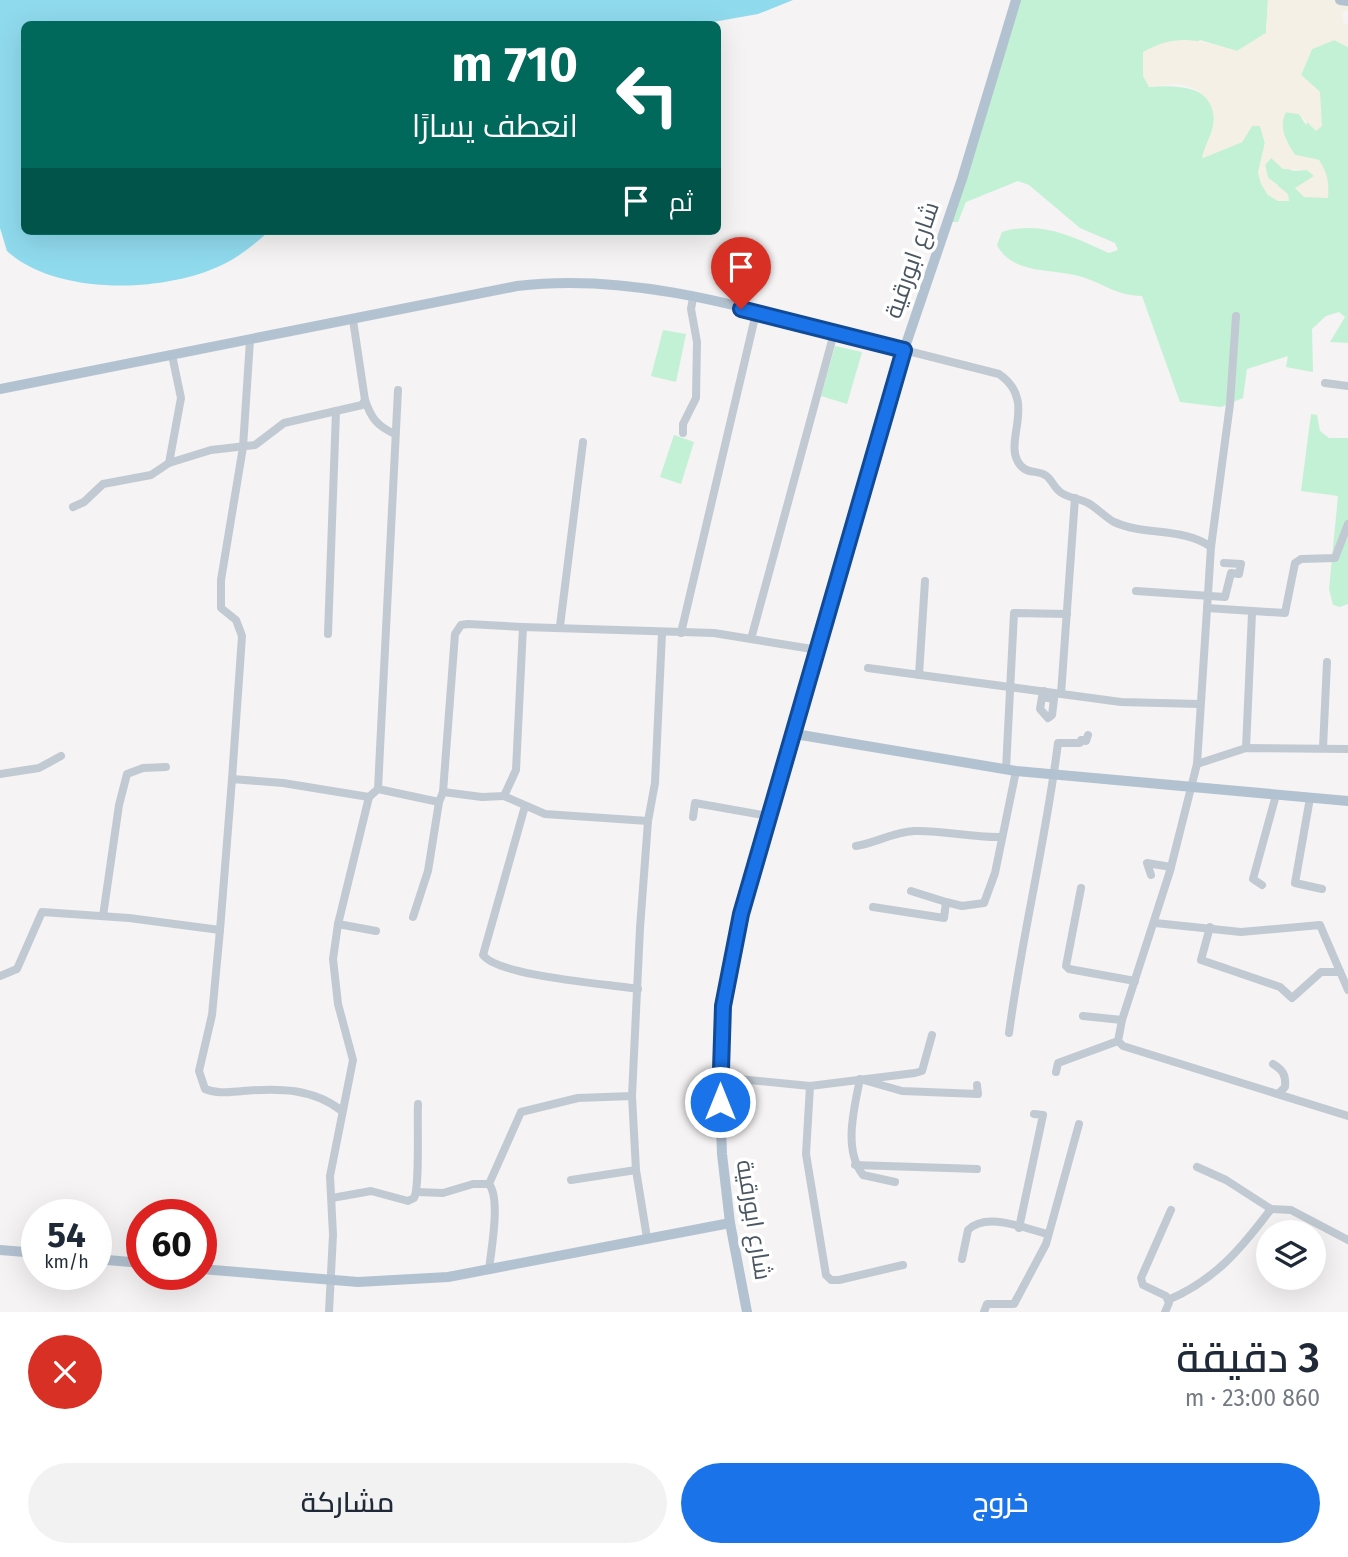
<!DOCTYPE html>
<html lang="ar">
<meta charset="utf-8">
<style>
:root{--surface:#fff;--page:#f2f2f3;--text:#1f2937;--muted:#747a83;--accent:#1a73e8}
body{margin:0;font-family:"Fira Sans",Cairo,sans-serif;background:var(--page);color:var(--text);direction:rtl;height:100vh;display:flex;flex-direction:column;font-size:26px;white-space:nowrap}
*{box-sizing:border-box;margin:0}
p{font-size:23px;color:var(--muted)}
.icon{flex:none;width:38px;height:38px;fill:none;stroke:currentColor;stroke-width:2;stroke-linecap:round;stroke-linejoin:round}
.map{position:relative;height:1312px;overflow:hidden;direction:ltr}
.sheet{display:flex;flex-direction:column;background:var(--surface);flex:1}
.sheet>*{flex:none}
.hud{position:absolute;left:21px;top:21px;width:700px;height:214px;border-radius:10px;box-shadow:0 7px 28px #0002;direction:rtl;background:#00695c;color:#fff;overflow:hidden}
.tools{position:absolute;left:1256px;top:1220px;display:grid;gap:14px}
.tools a{display:grid;place-items:center;width:70px;height:70px;border-radius:50%;background:var(--surface);box-shadow:0 7px 28px #0002;font-size:35px}
.speed{position:absolute;left:21px;top:1199px;display:flex;gap:14px;font-size:35px;font-weight:700;text-align:center}
.speed>*{display:grid;place-content:center;width:91px;height:91px;border-radius:50%;background:var(--surface);box-shadow:0 7px 28px #0002;line-height:1}
.speed small{font-size:18px;font-weight:400}
.speed .limit{border:10px solid #d22;background:#fff;color:#111}
.pin{position:absolute;display:grid;place-items:center;width:60px;height:60px;color:#fff;margin:-72px -30px;border-radius:50% 50% 50% 0;rotate:-45deg;box-shadow:0 0 7px #0007}
.pin .icon{rotate:45deg}
.me{position:absolute;width:77px;margin:-38px;rotate:0deg;stroke-linejoin:round;filter:drop-shadow(0 0 5px #0008)}
.turn{display:flex;align-items:center;gap:24px;height:147px;padding:0 28px;font-size:32px}
.turn .icon{width:91px;height:91px;stroke-width:2.5}
.turn b{display:block;font-size:49px;line-height:60px}
.then{display:flex;align-items:center;height:66px;padding:0 28px;background:#0003;gap:14px;font-size:26px}
.round{display:grid;place-items:center;flex:none;width:74px;height:74px;border-radius:37px;background:var(--page)}
.headline{display:flex;align-items:center;justify-content:space-between;height:119px;padding:0 28px}
h1{font-size:42px;font-weight:600;line-height:52px}
.primary-button{display:flex;gap:14px;margin-top:auto;padding:14px 28px}
.primary-button a{flex:1;height:80px;border-radius:42px;background:var(--accent);color:#fff;font-size:28px;font-weight:600;line-height:80px;text-align:center}
.primary-button a+a{background:var(--page);color:var(--text)}
.map>svg:first-child{display:block}
</style>
<div class="map">
<svg width="1348" height="1312" viewBox="0 0 1348 1312">
<rect width="100%" height="100%" fill="#f5f3f3"/>
<g fill="#c3f1d5">
<path d="M1016 0H1268L1266 33 1237 51 1200 40 1149 87C1177 85 1220 85 1213 126 1211 137 1204 146 1203 158L1242 142 1252 126H1260L1265 143 1258 173 1268 195 1278 185 1268 178 1265 165 1271 158 1293 171 1307 170 1315 176 1303 185 1317 196 1327 198 1319 160 1295 155C1286 141 1278 128 1285 112L1299 114 1306 125 1320 92 1301 75 1312 49 1334 40 1348 47V343L1330 342 1345 317 1339 312 1326 316 1312 329 1313 372 1286 367 1288 356 1247 369 1243 398 1221 407 1180 402 1142 296C1116 295 1108 286 1085 278 1055 267 1014 277 997 245L1002 232C1042 220 1073 237 1109 253L1118 250 1115 243 1080 228 1029 185 1018 181 966 202 958 222H947Z"/>
<polygon points="663,330 686,334 676,382 651,376"/>
<polygon points="835,346 862,352 847,404 821,396"/>
<polygon points="1311,414 1317,415 1320,431 1329,438 1348,438 1348,604 1340,607 1333,605 1329,589 1338,496 1301,491"/>
<polygon points="674,435 694,442 681,484 660,477"/>
</g>
<path fill="#f5f0e5" d="M1268 0H1348V10L1342 12 1343 23 1348 25V47L1334 40 1312 49 1301 75 1320 92 1322 126 1316 131 1299 114 1286 112C1278 128 1286 141 1295 155L1319 160C1328 174 1329 182 1328 198L1304 197 1295 188 1314 176 1307 170 1283 169 1271 158 1265 165 1268 178 1288 194 1289 201H1278L1268 195 1261 184 1258 173 1265 143 1260 126H1252L1242 142 1202 158C1204 147 1211 139 1213 128 1218 109 1205 91 1187 86 1176 82 1160 86 1149 87L1143 76V52C1179 32 1199 41 1237 51L1266 33Z"/>
<path fill="#90daee" d="M0 0H793L758 14 702 24H24V231H269C255 244 239 257 222 265 164 293 56 296 7 251L0 228Z"/>
<g fill="none" stroke-linecap="round" stroke-linejoin="round">
<g stroke="#c1cad2" stroke-width="8">
<polyline points="1236,316 1230,404 1211,547 1197,764 1170,871 1122,1020 1118,1041 1123,1046 1348,1116"/>
<path d="M904 350 999 374C1040 402 1000 443 1021 466 1028 474 1037 470 1045 475 1051 478 1053 486 1059 491 1066 498 1079 498 1088 503 1097 508 1105 517 1114 522 1145 536 1183 527 1211 547"/>
<polyline points="1325,383 1348,386"/>
<path d="M365 400C371 418 377 426 395 434"/>
<polyline points="683,433 683,424 696,398 697,342 691,309 693,298"/>
<polyline points="169,463 181,398 172,355"/>
<polyline points="73,507 84,502 103,484 151,475 169,463 211,450 255,445 284,423 362,405 365,400 353,320"/>
<polyline points="1136,591 1225,597 1231,573 1239,574 1241,564 1224,563"/>
<polyline points="1207,608 1285,613 1295,563 1301,559 1335,558 1348,524"/>
<polyline points="560,626 583,442"/>
<polyline points="681,633 756,313"/>
<polyline points="328,634 336,411"/>
<polyline points="751,639 834,333"/>
<polyline points="868,668 1121,702 1199,704"/>
<polyline points="919,675 925,581"/>
<polyline points="1061,694 1075,498"/>
<polyline points="1042,697 1040,709 1048,718 1052,715 1054,699 1042,697 1044,691"/>
<polyline points="1246,748 1252,613"/>
<polyline points="1323,748 1327,662"/>
<polyline points="1197,764 1246,748 1348,749"/>
<polyline points="1006,769 1014,613 1067,614"/>
<polyline points="0,774 39,768 61,756"/>
<polyline points="232,779 242,636 236,620 221,608 221,580 243,447 250,340"/>
<polyline points="378,789 398,390"/>
<polyline points="443,792 455,634 461,625 468,624 523,627"/>
<polyline points="504,796 545,814 648,821"/>
<polyline points="1310,798 1295,883 1322,889"/>
<path d="M525 806 483 955C498 976 608 984 638 989"/>
<polyline points="693,817 695,803 768,816"/>
<path d="M856 846C876 843 893 832 914 831 943 830 973 838 1002 837"/>
<polyline points="1151,875 1147,863 1171,867"/>
<polyline points="1262,885 1253,879 1276,795"/>
<polyline points="1081,888 1066,966 1069,969 1135,981"/>
<polyline points="911,891 946,902"/>
<polyline points="873,907 944,918 946,902 962,906 984,903 995,873 1016,771"/>
<polyline points="103,916 119,805 127,774 143,768 166,767"/>
<polyline points="413,917 428,871 439,802"/>
<polyline points="1155,923 1241,932 1320,925 1348,990"/>
<polyline points="338,924 376,931"/>
<polyline points="1210,927 1201,960 1280,987 1292,998 1321,972 1340,972"/>
<polyline points="220,930 232,779 283,783 369,797"/>
<path d="M0 976 17 969 42 912 129 918 220 930 212 1015 199 1071 205 1089C217 1094 230 1092 243 1091 278 1088 313 1088 342 1111"/>
<polyline points="1083,1016 1122,1020"/>
<path d="M1009 1033C1022 935 1046 840 1058 743H1080L1081 740 1086 741 1088 735"/>
<path d="M1273 1064C1283 1070 1286 1075 1285 1087L1278 1094"/>
<polyline points="1056,1072 1058,1063 1118,1041"/>
<polyline points="719,1077 810,1086 915,1073 922,1071 932,1035"/>
<polyline points="810,1086 806,1154 826,1275 831,1280 839,1280 903,1265"/>
<polyline points="855,1165 977,1169"/>
<polyline points="1197,1167 1226,1180 1271,1209 1291,1210 1348,1240"/>
<polyline points="571,1180 636,1170"/>
<path d="M895 1182 863 1175C843 1150 854 1109 860 1079L902 1091 978 1094 977 1085"/>
<polyline points="417,1192 443,1193 473,1184 489,1184"/>
<path d="M332 1198 371 1191 408 1201 414 1198C420 1188 417 1123 418 1104"/>
<polyline points="1019,1228 1043,1115 1034,1114"/>
<polyline points="647,1238 636,1170 632,1096 640,928 648,821 655,783 662,633"/>
<path d="M962 1259 968 1230C987 1211 1025 1229 1048 1234"/>
<path d="M489 1270C491 1250 501 1199 489 1184L521 1112 578 1098 632 1096"/>
<path d="M1168 1300C1215 1280 1241 1249 1271 1209"/>
<polyline points="329,1312 333,1235 330,1176 353,1060 338,1004 333,959 338,924 369,797 378,789 439,802 443,792 482,797 504,796 516,770 523,627 714,633 818,650"/>
<polyline points="984,1312 987,1304 1014,1304 1046,1244 1079,1124"/>
<polyline points="1165,1312 1169,1303 1166,1296 1143,1285 1141,1278 1171,1210"/>
</g>
<g stroke="#b3c2d1" stroke-width="10">
<polyline points="1340,0 1348,1"/>
<path d="M0 389 517 286C648 270 779 319 904 350"/>
<polyline points="795,734 1016,771 1348,801"/>
<polyline points="0,1250 37,1253"/>
<polyline points="96,1259 142,1263"/>
<polyline points="201,1269 358,1282 448,1277 730,1223"/>
<polyline points="747,1312 730,1223 722,1154 719,1077 729,964 765,824 795,734 904,350 962,179 1016,0"/>
</g>
</g>
<g fill="none" stroke-linecap="round" stroke-linejoin="round">
<defs>
<polyline id="route" points="720,1102 723,1006 741,914 904,350 741,309"/>
</defs>
<use href="#route" stroke="#114b97" stroke-width="18"/>
<use href="#route" stroke="#1a73e8" stroke-width="12"/>
</g>
<g text-anchor="middle" stroke-width="7" stroke-linejoin="round" paint-order="stroke">
<g font-size="24" fill="#4a5661" stroke="#fff">
<text transform="translate(912 260) rotate(-71)" y="8">شارع ابورقية</text>
<text transform="translate(754 1220) rotate(81)" y="8">شارع ابورقية</text>
</g>
</g>
</svg>
<div class="tools">
<a><svg class="icon" aria-label="layers" viewBox="0 0 24 24"><path d="M12 4l9 5-9 5-9-5zM3 14l9 5 9-5"/></svg></a>
</div>
<div class="speed"><div>54<small>km/h</small></div><div class="limit">60</div></div>
<div class="pin" style="left:741px;top:309px;background:#d93025"><svg class="icon" aria-label="arrive" viewBox="0 0 24 24"><path d="M6 21V4h12l-3 4 3 4H6"/></svg></div>
<svg class="me" style="left:720px;top:1102px" viewBox="-20 -20 40 40"><circle r="17" fill="#1a73e8" stroke="#fff" stroke-width="3"/><path d="M0-11L8 9 0 5-8 9z" fill="#fff"/></svg>
<div class="hud">
<div class="turn"><svg class="icon" aria-label="left" viewBox="0 0 24 24"><path d="M17 20v-9H6M10 6l-5 5 5 5"/></svg><div><b>710 m</b>انعطف يسارًا</div></div>
<div class="then">ثم<svg class="icon" aria-label="arrive" viewBox="0 0 24 24"><path d="M6 21V4h12l-3 4 3 4H6"/></svg></div>
</div>
</div>
<section class="sheet">
<div class="headline"><div><h1>3 دقيقة</h1><p>860 m · 23:00</p></div><a class="round" style="background:#d93025;color:#fff"><svg class="icon" aria-label="close" viewBox="0 0 24 24"><path d="M6 6l12 12M18 6L6 18"/></svg></a></div>
<div class="primary-button"><a>خروج</a><a>مشاركة</a></div>
</section>
